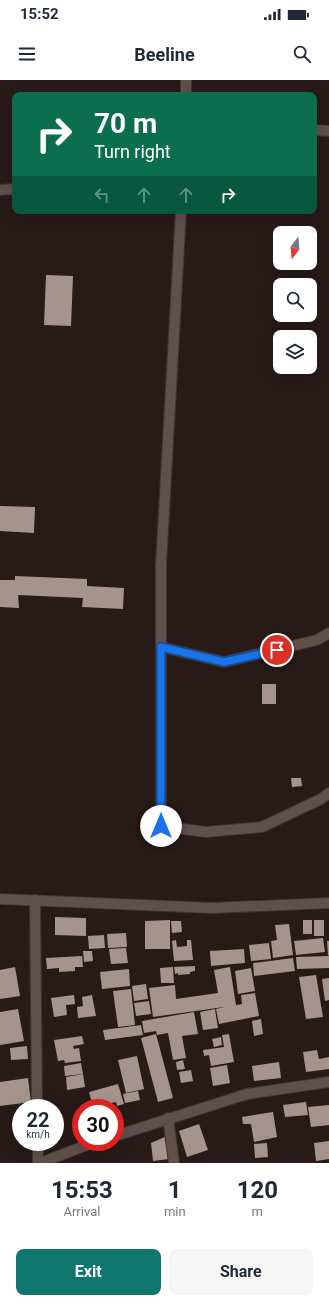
<!DOCTYPE html>
<style>
:root{--surface:#fff;--page:#f6f6f7;--text:#1f2937;--muted:#747a83;--accent:#0f766e}
body{margin:0;font-family:Roboto,sans-serif;background:var(--page);color:var(--text);height:100vh;display:flex;flex-direction:column;font-size:15px;white-space:nowrap}
*{box-sizing:border-box;margin:0}
p{font-size:13px;color:var(--muted)}
.icon{flex:none;width:22px;height:22px;fill:none;stroke:currentColor;stroke-width:2;stroke-linecap:round;stroke-linejoin:round}
.map{position:relative;height:1083px;overflow:hidden}
.side{display:flex;flex-direction:column;background:var(--surface);flex:1}
.side>*{flex:none}
.guide{position:absolute;left:12px;top:12px;width:305px;height:122px;border-radius:8px;box-shadow:0 4px 16px #0002;background:#0b6e4f;color:#fff;overflow:hidden}
.needle{width:26px;rotate:196deg}
.fabs{position:absolute;left:273px;top:146px;display:grid;gap:8px}
.fabs a{display:grid;place-items:center;width:44px;height:44px;border-radius:8px;background:var(--surface);box-shadow:0 4px 16px #0002;font-size:20px}
.speed{position:absolute;left:12px;top:1019px;display:flex;gap:8px;font-size:20px;font-weight:700;text-align:center}
.speed>*{display:grid;place-content:center;width:52px;height:52px;border-radius:50%;background:var(--surface);box-shadow:0 4px 16px #0002;line-height:1}
.speed small{font-size:10px;font-weight:400}
.speed .limit{border:6px solid #d22;background:#fff;color:#111}
.pin{position:absolute;display:grid;place-items:center;width:34px;height:34px;color:#fff;margin:-17px;border:2px solid #fff;border-radius:50%;box-shadow:0 1px 4px #0007}
.me{position:absolute;width:44px;margin:-22px;rotate:0deg;stroke-linejoin:round;filter:drop-shadow(0 0 3px #0008)}
.turn{display:flex;align-items:center;gap:14px;height:84px;padding:0 16px;font-size:18px}
.turn .icon{width:52px;height:52px;stroke-width:2.5}
.turn b{display:block;font-size:28px;line-height:34px}
.lanes{display:flex;align-items:center;height:38px;padding:0 16px;background:#0003;justify-content:center;gap:20px;direction:ltr}
.lanes .off{opacity:.35}
.eta{display:flex;justify-content:space-evenly;align-items:center;height:68px;text-align:center}
.eta b{font-size:24px;font-weight:700;line-height:28px}
.button{display:flex;gap:8px;margin-top:auto;padding:8px 16px}
.button a{flex:1;height:46px;border-radius:8px;background:var(--accent);color:#fff;font-size:16px;font-weight:700;line-height:46px;text-align:center}
.button a+a{background:var(--page);color:var(--text)}
.status{display:flex;justify-content:space-between;align-items:center;height:28px;padding:0 20px;background:var(--surface);direction:ltr}
.status svg{height:11px;fill:currentColor}
header{display:flex;justify-content:space-between;align-items:center;height:52px;padding:0 16px;background:var(--surface);font-size:18px;font-weight:700}
.map>svg:first-child{display:block}
</style>
<div class="status"><b>15:52</b><svg viewBox="0 0 49 12"><path d="M0 12V9h3v3zM5 12V6h3v6zM10 12V3h3v9zM15 12V0h3v12zM26 1h20v11H26zM47 4h2v5h-2z"/></svg></div>
<header><svg class="icon" aria-label="menu" viewBox="0 0 24 24"><path d="M4 6h16M4 12h16M4 18h16"/></svg>Beeline<svg class="icon" aria-label="search" viewBox="0 0 24 24"><circle cx="10" cy="10" r="6"/><path d="M15 15l6 6"/></svg></header>
<div class="map">
<svg width="329" height="1083" viewBox="0 0 329 1083">
<rect width="100%" height="100%" fill="#281a16"/>
<g fill="#a6938e">
<polygon points="46,195 73,196 71,246 44,245"/>
<polygon points="0,426 35,427 34,453 0,451"/>
<polygon points="15,496 87,499 87,506 124,508 123,529 82,527 83,518 18,515 19,528 0,527 0,500 15,500"/>
<rect x="262" y="604" width="14" height="20"/>
<polygon points="291,698 301,698 302,706 292,707"/>
<polygon points="55,837 86,838 86,856 55,855"/>
<polygon points="170,840 170,869 145,869 145,841"/>
<rect x="303" y="840" width="9" height="14"/>
<rect x="314" y="840" width="10" height="16"/>
<polygon points="171,841 181,841 182,852 172,853"/>
<polygon points="289,844 293,875 273,878 271,861 277,860 275,845"/>
<polygon points="126,853 127,867 108,868 107,854"/>
<polygon points="104,855 105,868 89,869 88,856"/>
<polygon points="323,858 325,872 296,875 294,861"/>
<polygon points="176,860 177,867 187,866 187,860 191,860 193,880 174,881 172,861"/>
<polygon points="327,861 329,861 329,875 328,876"/>
<polygon points="269,863 271,879 251,881 249,865"/>
<polygon points="126,868 128,883 111,884 109,869"/>
<polygon points="244,869 245,883 211,886 210,871"/>
<polygon points="83,871 92,871 93,881 84,882"/>
<polygon points="82,876 83,887 75,887 75,891 59,892 59,888 47,889 46,878"/>
<polygon points="329,876 329,888 297,889 296,877"/>
<polygon points="293,878 295,891 254,896 253,883"/>
<polygon points="195,886 195,891 190,892 190,894 178,895 178,893 175,894 174,887"/>
<polygon points="15,887 20,916 0,919 0,890"/>
<polygon points="173,887 174,903 161,903 160,888"/>
<polygon points="230,887 236,925 242,924 241,915 255,913 259,936 219,944 216,929 224,927 153,937 149,908 175,905 176,919 218,913 214,890"/>
<polygon points="251,888 255,911 238,914 235,891"/>
<polygon points="129,889 130,906 102,909 100,892"/>
<polygon points="316,895 323,937 306,939 299,897"/>
<polygon points="329,898 329,920 325,921 322,899"/>
<polygon points="146,904 148,919 134,921 132,906"/>
<polygon points="131,909 135,945 118,947 113,911"/>
<polygon points="74,915 75,924 66,925 67,935 54,937 51,918"/>
<polygon points="92,915 96,936 78,938 77,927 83,926 82,917"/>
<polygon points="149,921 151,934 136,936 134,923"/>
<polygon points="18,929 24,961 0,965 0,932"/>
<polygon points="215,929 218,948 203,950 200,932"/>
<polygon points="194,932 198,954 182,956 186,978 173,980 168,953 157,955 156,951 144,953 142,941"/>
<polygon points="261,939 263,954 254,956 252,941"/>
<polygon points="141,945 143,955 105,960 103,950"/>
<polygon points="156,954 173,1018 158,1022 141,958"/>
<polygon points="229,954 234,982 211,986 209,975 204,976 203,970 224,967 222,955"/>
<polygon points="82,956 84,964 73,966 74,969 79,968 81,981 65,983 64,980 58,981 54,960"/>
<polygon points="221,957 222,965 214,967 212,959"/>
<polygon points="27,966 28,979 11,980 10,968"/>
<polygon points="317,970 319,979 329,977 329,989 306,992 303,972"/>
<polygon points="137,976 144,1009 126,1013 118,980"/>
<polygon points="183,980 185,989 177,990 176,982"/>
<polygon points="279,982 281,998 254,1001 252,986"/>
<polygon points="81,983 83,994 65,996 64,986"/>
<polygon points="227,985 230,1003 213,1006 210,988"/>
<polygon points="191,990 193,1001 181,1003 179,992"/>
<polygon points="83,994 85,1007 67,1010 66,997"/>
<polygon points="28,998 31,1022 0,1026 0,1002"/>
<polygon points="118,1004 124,1024 117,1026 116,1022 93,1027 89,1012"/>
<polygon points="138,1011 140,1020 125,1023 123,1014"/>
<polygon points="306,1022 308,1035 285,1037 283,1025"/>
<polygon points="329,1025 329,1045 311,1047 308,1027"/>
<polygon points="273,1032 277,1057 254,1062 251,1044 243,1044 242,1037"/>
<polygon points="199,1044 208,1070 187,1077 179,1051"/>
<polygon points="167,1056 169,1079 153,1081 151,1063"/>
<polygon points="329,1061 329,1079 316,1081 314,1063"/>
<polygon points="267,1063 268,1077 255,1078 254,1064"/>
</g>
<g fill="none" stroke-linecap="round" stroke-linejoin="round">
<defs>
<g id="street">
<polyline points="186,0 186,15"/>
<polyline points="314,50 329,51"/>
<polyline points="0,110 15,109"/>
<polyline points="181,131 161,485 161,746 206,752 262,747 321,719 329,713"/>
<polyline points="161,567 224,582 317,560 329,553"/>
<polyline points="0,819 212,828 329,823"/>
<polyline points="35,820 37,1028"/>
<polyline points="168,1038 174,1083"/>
<polyline points="115,1056 247,1014 329,1002"/>
<polyline points="38,1062 38,1083"/>
<polyline points="40,1083 95,1062"/>
</g>
</defs>
<use href="#street" stroke="#403533" stroke-width="12"/>
<use href="#street" stroke="#604f4b" stroke-width="10"/>
</g>
<g fill="none" stroke-linecap="round" stroke-linejoin="round">
<defs>
<polyline id="route" points="161,746 161,567 224,582 277,570"/>
</defs>
<use href="#route" stroke="#114b97" stroke-width="10"/>
<use href="#route" stroke="#1a73e8" stroke-width="7"/>
</g>
</svg>
<div class="fabs">
<a><svg class="needle" viewBox="-14 -14 28 28"><path d="M0-13l5 13h-10z" fill="#e53935"/><path d="M0 13l5-13h-10z" fill="#747a83"/></svg></a>
<a><svg class="icon" aria-label="search" viewBox="0 0 24 24"><circle cx="10" cy="10" r="6"/><path d="M15 15l6 6"/></svg></a>
<a><svg class="icon" aria-label="layers" viewBox="0 0 24 24"><path d="M12 4l9 5-9 5-9-5zM3 14l9 5 9-5"/></svg></a>
</div>
<div class="speed"><div>22<small>km/h</small></div><div class="limit">30</div></div>
<div class="pin" style="left:277px;top:570px;background:#d93025"><svg class="icon" aria-label="arrive" viewBox="0 0 24 24"><path d="M6 21V4h12l-3 4 3 4H6"/></svg></div>
<svg class="me" style="left:161px;top:746px" viewBox="-20 -20 40 40"><circle r="19" fill="#fff"/><path d="M0-13L10 11 0 6-10 11z" fill="#1a73e8"/></svg>
<div class="guide">
<div class="turn"><svg class="icon" aria-label="right" viewBox="0 0 24 24"><path d="M7 20v-9h11M14 6l5 5-5 5"/></svg><div><b>70 m</b>Turn right</div></div>
<div class="lanes"><svg class="icon off" aria-label="left" viewBox="0 0 24 24"><path d="M17 20v-9H6M10 6l-5 5 5 5"/></svg><svg class="icon off" aria-label="ahead" viewBox="0 0 24 24"><path d="M12 20V5M6 11l6-6 6 6"/></svg><svg class="icon off" aria-label="ahead" viewBox="0 0 24 24"><path d="M12 20V5M6 11l6-6 6 6"/></svg><svg class="icon" aria-label="right" viewBox="0 0 24 24"><path d="M7 20v-9h11M14 6l5 5-5 5"/></svg></div>
</div>
</div>
<section class="side">
<div class="eta">
<div><b>15:53</b><p>Arrival</p></div>
<div><b>1</b><p>min</p></div>
<div><b>120</b><p>m</p></div>
</div>
<div class="button"><a>Exit</a><a>Share</a></div>
</section>
